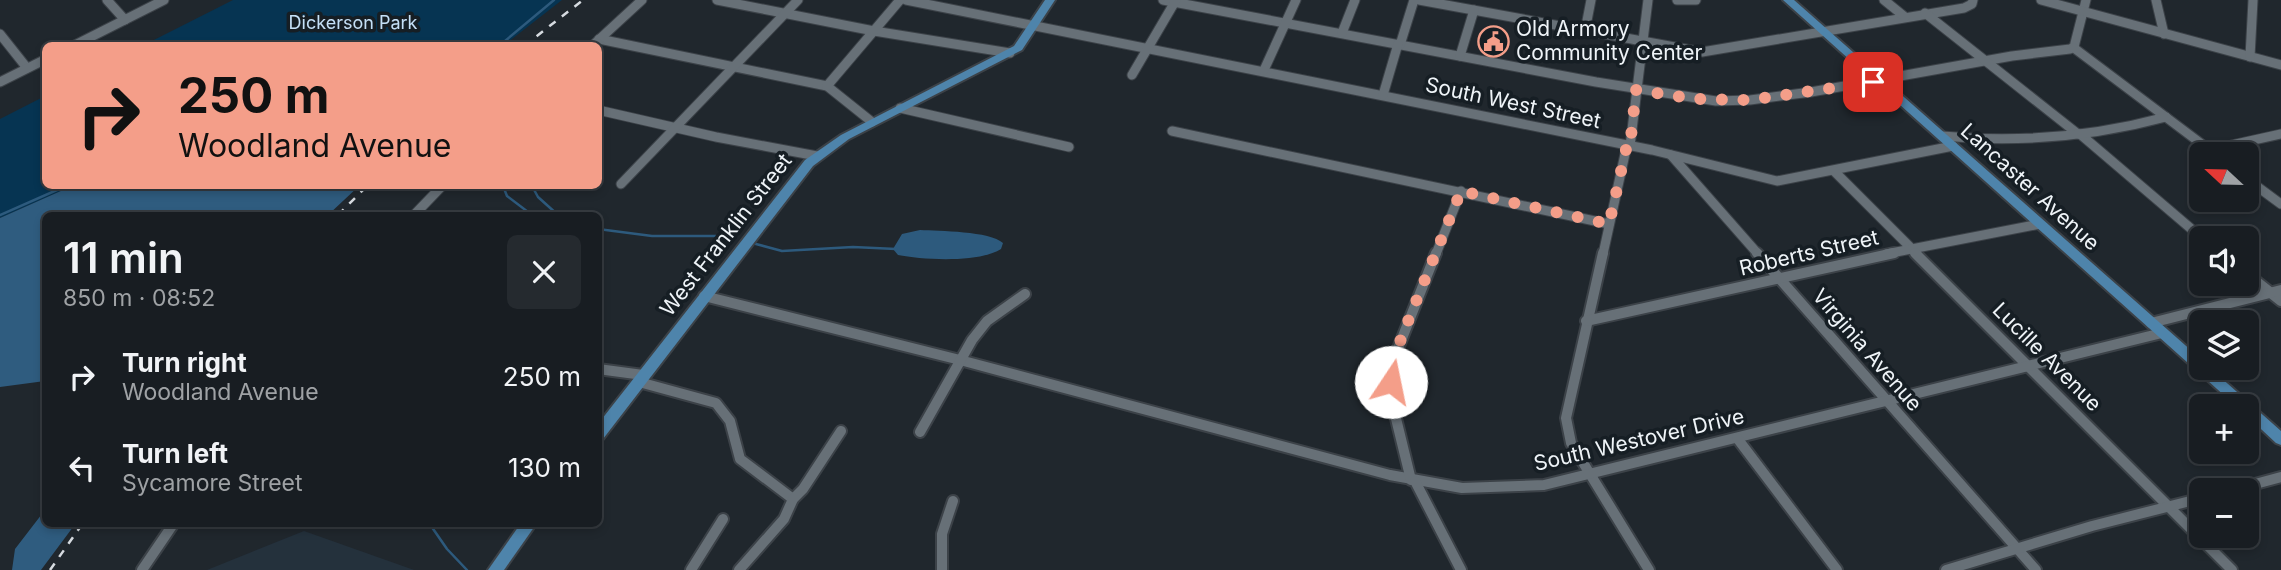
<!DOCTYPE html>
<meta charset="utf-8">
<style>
:root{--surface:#181d22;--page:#252a2f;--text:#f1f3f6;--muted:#9fa2a5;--line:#363b40}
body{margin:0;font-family:Inter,sans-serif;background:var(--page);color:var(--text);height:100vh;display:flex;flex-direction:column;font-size:26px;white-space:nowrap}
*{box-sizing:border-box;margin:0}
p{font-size:23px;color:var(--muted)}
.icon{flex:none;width:38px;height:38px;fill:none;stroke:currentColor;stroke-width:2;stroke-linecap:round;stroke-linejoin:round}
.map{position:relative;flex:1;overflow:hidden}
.panel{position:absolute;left:42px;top:212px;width:560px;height:315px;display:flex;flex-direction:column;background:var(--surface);border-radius:10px;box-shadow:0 4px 10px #0003,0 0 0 2px var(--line)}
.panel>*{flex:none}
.hud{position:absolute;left:42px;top:42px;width:560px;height:147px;border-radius:10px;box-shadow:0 4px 10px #0003,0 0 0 2px var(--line);background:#f49e89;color:#111;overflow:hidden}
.needle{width:46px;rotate:292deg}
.tools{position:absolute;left:2189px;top:142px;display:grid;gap:14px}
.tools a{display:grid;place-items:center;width:70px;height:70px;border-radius:10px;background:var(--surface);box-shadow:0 4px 10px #0003,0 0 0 2px var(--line);font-size:35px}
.pin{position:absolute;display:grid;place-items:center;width:60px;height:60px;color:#fff;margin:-30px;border-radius:14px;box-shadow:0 4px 10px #0006}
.me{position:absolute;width:77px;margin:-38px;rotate:11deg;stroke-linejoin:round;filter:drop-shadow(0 0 5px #0008)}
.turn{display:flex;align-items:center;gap:24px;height:147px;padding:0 21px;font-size:32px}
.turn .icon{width:91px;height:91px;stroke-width:2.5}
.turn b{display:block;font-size:49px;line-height:60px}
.round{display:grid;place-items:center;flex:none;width:74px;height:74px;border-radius:10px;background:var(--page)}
.overview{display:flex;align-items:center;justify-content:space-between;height:119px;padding:0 21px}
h1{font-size:42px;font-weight:600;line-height:52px}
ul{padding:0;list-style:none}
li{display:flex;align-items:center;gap:21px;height:91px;padding:0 21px}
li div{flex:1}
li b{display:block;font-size:26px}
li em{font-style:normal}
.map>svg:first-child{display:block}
</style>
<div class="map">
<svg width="2281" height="570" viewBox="0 0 2281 570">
<rect width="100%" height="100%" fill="#20272d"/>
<polygon fill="#24313c" points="304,531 414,570 207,570"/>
<g fill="#063452">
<polygon points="233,0 562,0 504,45 144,45"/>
<polygon points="45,96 46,186 72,186 0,218 0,119"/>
</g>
<g fill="#2f5c7f">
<polygon points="72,186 359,186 328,215 46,215 45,381 0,387 0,218"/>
<polygon points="45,510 46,523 76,523 41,570 12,570 15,549"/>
</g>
<path fill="#2d5a7d" d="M920 230C939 231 990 231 1003 243L1001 249C979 263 923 260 898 255L893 249 902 234Z"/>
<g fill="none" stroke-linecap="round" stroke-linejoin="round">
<g stroke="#2d5a7d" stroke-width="2.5">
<polyline points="499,46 554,0"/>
<polyline points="503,186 507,196 532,215"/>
<polyline points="532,186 538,197 558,215"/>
<polyline points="0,215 66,186"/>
<polyline points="598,229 652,236 732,236"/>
<polyline points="756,244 782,251 853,247 896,249"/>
<polyline points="429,523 447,549 467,570"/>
</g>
<defs>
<g id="minor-far1">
<polyline points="107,0 125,20"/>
<polyline points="717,0 874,31 1010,53"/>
<polyline points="906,0 1652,150 1777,181 1953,146"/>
<polyline points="1163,0 1596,82 1716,101 1750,100 1811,92 2012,56 2070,49 2074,47 2086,0"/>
<polyline points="1419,0 1702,52 1964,8 1972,4 1973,0"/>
<polyline points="1677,0 1696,0"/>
<polyline points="1884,0 1905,17"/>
<polyline points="2041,0 2281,65"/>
<polyline points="2156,0 2164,34"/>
<polyline points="1925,13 2078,134"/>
<polyline points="1585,31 1591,0"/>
<polyline points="1342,33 1355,0"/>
<polyline points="0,34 27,68"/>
<polyline points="599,39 827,86 872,122"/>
<polyline points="1400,45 1414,0"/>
<polyline points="73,46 164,0"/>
<polyline points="592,46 642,0"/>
<polyline points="2074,48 2215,154"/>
<polyline points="1460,56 1474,10"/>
<polyline points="2250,57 2253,0"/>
<polyline points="1264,70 1296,0"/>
<polyline points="1132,75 1176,0"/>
<polyline points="0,82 46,59"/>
<polyline points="827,86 900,0"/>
<polyline points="1383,95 1398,44"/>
<polyline points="900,108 1069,147"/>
<polyline points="598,110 716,137 817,156"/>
<polyline points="1172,131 1609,224"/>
<polyline points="2080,134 2202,238"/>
<path d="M1942 136C2018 143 2092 137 2166 117"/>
<polyline points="1630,146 1648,0"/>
<polyline points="2209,150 2281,134"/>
<polyline points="1671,155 1758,254"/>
<polyline points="1834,171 1917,254"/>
<polyline points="2247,179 2281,204"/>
<polyline points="621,184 798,0"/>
<polyline points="414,215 442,186"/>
<polyline points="1436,254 1461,191"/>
<polyline points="1603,254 1627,145"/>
<polyline points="1886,254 2040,224"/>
</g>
<g id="minor">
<polyline points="1603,253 1566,418 1571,443 1649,570"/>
<polyline points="1757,253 2036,570"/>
<polyline points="1915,253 2232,570"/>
<polyline points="2247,274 2281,301"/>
<polyline points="704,296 960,360 1390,475 1462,488 1544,485 2162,333"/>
<polyline points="1586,321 1894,253"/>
<polyline points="2151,323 2281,290"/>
<polyline points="598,369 643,375"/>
<polyline points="639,382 716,403 730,421 740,459 793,499"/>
<polyline points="920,432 972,340 987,321 1025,294"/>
<polyline points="1737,438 1837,570"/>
<polyline points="1411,480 1391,398 1391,366 1436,253"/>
<polyline points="1415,481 1461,570"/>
<polyline points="2233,490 2281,477"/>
<polyline points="142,570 174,523"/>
<polyline points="691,570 723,519"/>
<polyline points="739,570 784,519 793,499 803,489 841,431"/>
<polyline points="942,570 942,534 953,501"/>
<polyline points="1946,570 2092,526 2202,498"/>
</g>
<g id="major">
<polygon points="1045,0 1055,0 1022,50 849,139 813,166 603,439 598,440 598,424 805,160 841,135 1014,46"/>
<polygon points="1783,0 1794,0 2202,360 2202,368 2210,368 2281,431 2281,445 2276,443 2247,416 2247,406 2236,406"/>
<polygon points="521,523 537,523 504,570 488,570"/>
</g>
</defs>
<use href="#minor-far1" stroke="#3c4248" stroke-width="11"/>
<use href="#minor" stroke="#3c4248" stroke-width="14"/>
<use href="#major" stroke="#3c4248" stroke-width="4"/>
<use href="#minor-far1" stroke="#677077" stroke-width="9"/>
<use href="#minor" stroke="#677077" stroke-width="10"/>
<use href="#major" fill="#4e84ab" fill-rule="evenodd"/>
<g stroke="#d6dbe0" stroke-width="2.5" stroke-dasharray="8 8" stroke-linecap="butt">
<polyline points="524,46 583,0"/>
<polyline points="338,215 367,186"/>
<polyline points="50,570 83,523"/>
</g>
</g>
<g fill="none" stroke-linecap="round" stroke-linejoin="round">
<polyline stroke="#f49e89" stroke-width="12" stroke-dasharray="0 21.6" points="1391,382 1391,366 1404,331 1461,191 1609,224 1627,145 1630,146 1636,90 1696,99 1750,100 1873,82"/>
</g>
<defs>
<symbol id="civic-ring" viewBox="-11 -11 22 22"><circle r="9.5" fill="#161e24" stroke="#f49e89" stroke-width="1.5"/><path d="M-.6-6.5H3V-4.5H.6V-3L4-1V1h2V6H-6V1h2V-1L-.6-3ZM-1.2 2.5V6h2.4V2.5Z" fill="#f49e89"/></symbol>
</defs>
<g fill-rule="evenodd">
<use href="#civic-ring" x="1476" y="24" width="35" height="35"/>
</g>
<g text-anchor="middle" stroke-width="7" stroke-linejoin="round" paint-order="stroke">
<g font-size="18" fill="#c5e0f7" stroke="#161e24">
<text x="353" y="29">Dickerson Park</text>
</g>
<g font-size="21" fill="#eff4f8" stroke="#161e24" text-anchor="start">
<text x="1516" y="36">Old Armory<tspan x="1516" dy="24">Community Center</tspan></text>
</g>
<g font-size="21" fill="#eff4f8" stroke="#161e24">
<text transform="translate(1513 103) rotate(12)" y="7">South West Street</text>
<text transform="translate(2030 187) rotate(42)" y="7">Lancaster Avenue</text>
<text transform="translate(726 235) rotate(-52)" y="7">West Franklin Street</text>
<text transform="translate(1809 253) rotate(-13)" y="7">Roberts Street</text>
<text transform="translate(1867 350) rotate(49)" y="7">Virginia Avenue</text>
<text transform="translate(2047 357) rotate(45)" y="7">Lucille Avenue</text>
<text transform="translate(1639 440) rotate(-13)" y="7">South Westover Drive</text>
</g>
</g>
</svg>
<div class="tools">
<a><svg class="needle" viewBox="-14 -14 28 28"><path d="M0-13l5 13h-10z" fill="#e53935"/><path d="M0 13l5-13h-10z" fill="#9fa2a5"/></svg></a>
<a><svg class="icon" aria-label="sound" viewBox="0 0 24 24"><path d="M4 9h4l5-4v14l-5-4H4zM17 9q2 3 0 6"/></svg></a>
<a><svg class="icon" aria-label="layers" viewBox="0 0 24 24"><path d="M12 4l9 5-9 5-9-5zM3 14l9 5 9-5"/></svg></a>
<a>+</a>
<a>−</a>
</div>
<div class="pin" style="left:1873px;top:82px;background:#d93025"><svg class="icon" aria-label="arrive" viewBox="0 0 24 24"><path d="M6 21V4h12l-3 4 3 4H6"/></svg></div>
<svg class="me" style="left:1391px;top:382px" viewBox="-20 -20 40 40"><circle r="19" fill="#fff"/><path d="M0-13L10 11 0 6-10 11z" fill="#f49e89"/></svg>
<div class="hud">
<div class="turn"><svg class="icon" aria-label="right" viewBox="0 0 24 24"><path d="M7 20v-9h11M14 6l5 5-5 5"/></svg><div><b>250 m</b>Woodland Avenue</div></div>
</div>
<section class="panel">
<div class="overview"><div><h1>11 min</h1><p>850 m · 08:52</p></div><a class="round"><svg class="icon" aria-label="close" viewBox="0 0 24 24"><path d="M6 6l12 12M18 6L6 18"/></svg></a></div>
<ul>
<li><svg class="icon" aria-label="right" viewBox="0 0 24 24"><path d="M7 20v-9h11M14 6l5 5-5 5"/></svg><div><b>Turn right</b><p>Woodland Avenue</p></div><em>250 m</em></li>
<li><svg class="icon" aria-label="left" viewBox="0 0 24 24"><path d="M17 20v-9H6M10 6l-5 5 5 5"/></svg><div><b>Turn left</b><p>Sycamore Street</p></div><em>130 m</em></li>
</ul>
</section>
</div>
